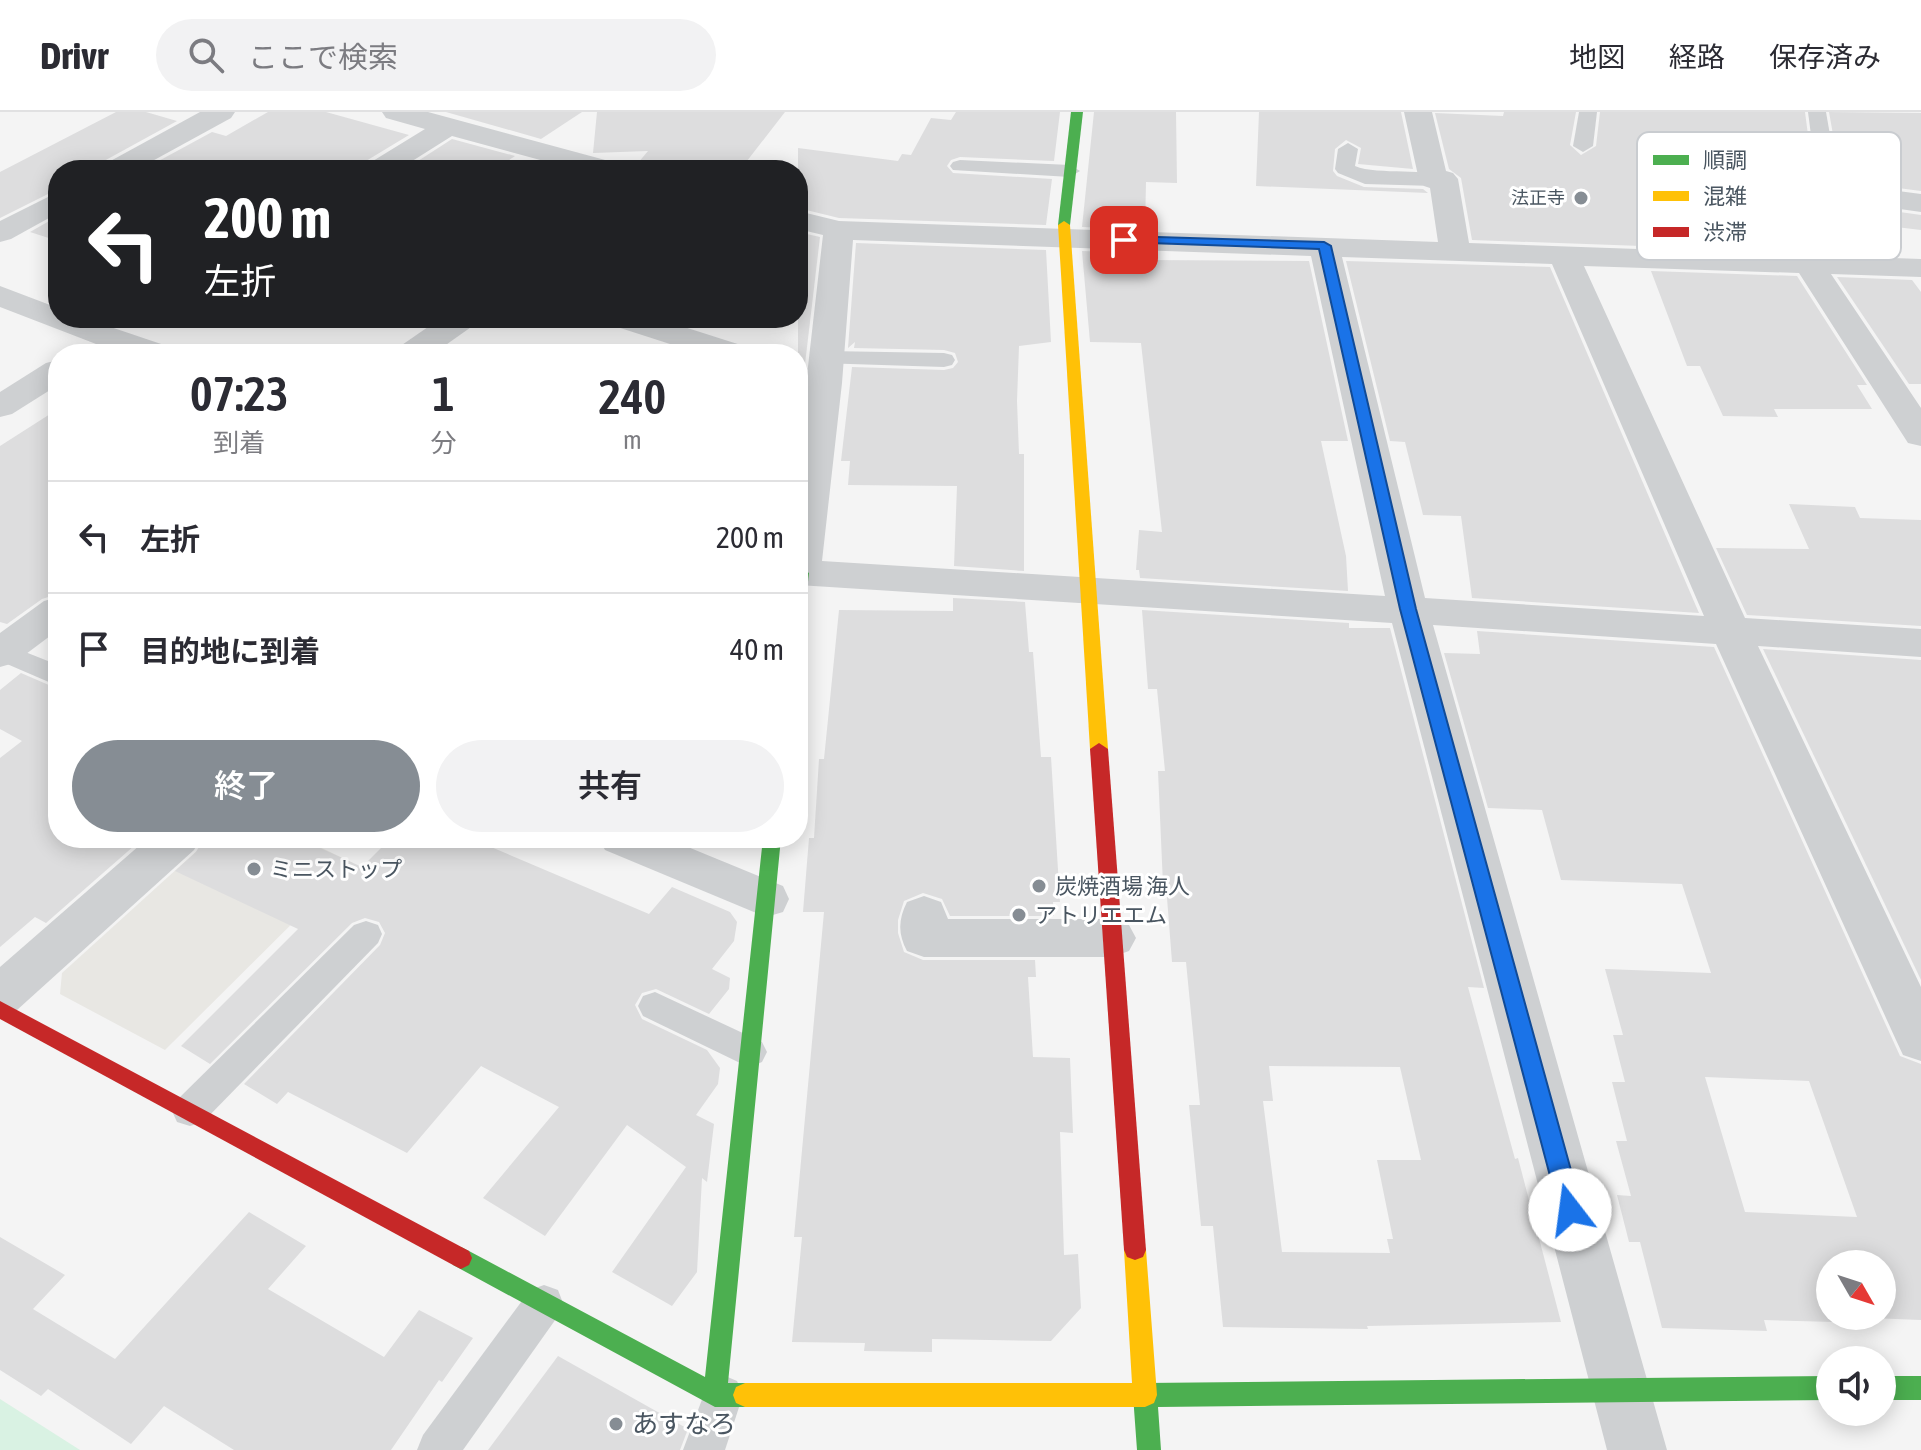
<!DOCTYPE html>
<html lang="ja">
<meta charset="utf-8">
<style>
:root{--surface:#fff;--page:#f2f2f3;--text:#2b2b33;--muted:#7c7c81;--line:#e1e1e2;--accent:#868d94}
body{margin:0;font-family:"Asap Condensed","Noto Sans JP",sans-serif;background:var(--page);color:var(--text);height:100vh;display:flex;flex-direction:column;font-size:30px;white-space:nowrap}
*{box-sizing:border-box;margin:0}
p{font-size:26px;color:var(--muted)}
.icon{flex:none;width:44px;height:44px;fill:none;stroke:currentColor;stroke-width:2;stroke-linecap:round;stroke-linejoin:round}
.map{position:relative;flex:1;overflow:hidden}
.drawer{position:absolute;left:48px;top:232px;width:760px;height:504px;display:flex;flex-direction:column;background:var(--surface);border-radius:32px;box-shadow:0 4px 20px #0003}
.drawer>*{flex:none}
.guide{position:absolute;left:48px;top:48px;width:760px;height:168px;border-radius:32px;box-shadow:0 4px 20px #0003;background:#202124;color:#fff;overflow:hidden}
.needle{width:52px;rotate:129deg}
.controls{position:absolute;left:1816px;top:1138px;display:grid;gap:16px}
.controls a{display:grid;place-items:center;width:80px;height:80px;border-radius:50%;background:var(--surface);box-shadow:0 4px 20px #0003;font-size:40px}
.pin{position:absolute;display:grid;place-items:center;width:68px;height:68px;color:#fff;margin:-34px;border-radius:16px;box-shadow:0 4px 12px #0006}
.me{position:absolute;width:88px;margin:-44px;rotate:345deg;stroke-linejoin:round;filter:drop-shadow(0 0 6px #0008)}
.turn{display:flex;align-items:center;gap:28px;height:168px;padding:0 24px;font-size:36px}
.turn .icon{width:104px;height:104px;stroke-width:2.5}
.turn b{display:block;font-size:56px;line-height:68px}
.eta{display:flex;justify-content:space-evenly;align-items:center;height:136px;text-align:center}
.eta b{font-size:48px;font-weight:600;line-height:56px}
.action{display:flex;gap:16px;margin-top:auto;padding:16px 24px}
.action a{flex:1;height:92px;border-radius:48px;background:var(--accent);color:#fff;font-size:32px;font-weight:600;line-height:92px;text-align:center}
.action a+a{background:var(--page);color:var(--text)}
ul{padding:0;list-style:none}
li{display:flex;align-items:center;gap:24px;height:112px;padding:0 24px;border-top:2px solid var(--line)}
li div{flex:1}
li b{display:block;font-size:30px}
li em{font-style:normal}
header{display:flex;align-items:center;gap:48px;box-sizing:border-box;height:112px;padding:0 40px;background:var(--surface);border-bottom:2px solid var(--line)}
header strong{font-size:38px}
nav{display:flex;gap:44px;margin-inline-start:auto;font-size:28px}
.search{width:560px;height:72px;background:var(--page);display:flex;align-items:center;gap:20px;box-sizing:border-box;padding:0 28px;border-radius:44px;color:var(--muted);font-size:30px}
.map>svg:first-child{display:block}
</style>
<header>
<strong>Drivr</strong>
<div class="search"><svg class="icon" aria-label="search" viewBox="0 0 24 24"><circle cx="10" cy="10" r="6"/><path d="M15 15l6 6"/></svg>ここで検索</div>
<nav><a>地図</a><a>経路</a><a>保存済み</a></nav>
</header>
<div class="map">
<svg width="1921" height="1338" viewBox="0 0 1921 1338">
<rect width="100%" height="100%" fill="#f4f4f4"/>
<polygon fill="#e8e7e3" points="211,726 301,726 353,751 165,938 60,882 62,861"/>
<polygon fill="#d9f2e3" points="0,1287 80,1338 0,1338"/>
<g fill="#ddddde" fill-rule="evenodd">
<polygon points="116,0 146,0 177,9 104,49 97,58 58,58 58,77 0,106 0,60"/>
<polygon points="268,0 326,0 409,23 366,49 360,58 142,58 212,20 226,24"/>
<polygon points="446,0 582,0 541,27"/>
<polygon points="597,0 785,0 740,58 632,58 648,39 593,41"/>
<polygon points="956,0 1060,0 1054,49 960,45 951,48 947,54 953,61 1052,67 1046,113 839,106 798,96 798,36 898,49 902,42 911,43 931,6 951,8"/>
<polygon points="1094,0 1176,0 1177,71 1146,70 1145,117 1082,115"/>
<polygon points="1259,0 1401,0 1413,57 1358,52 1361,36 1346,28 1335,37 1333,59 1337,64 1364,75 1423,77 1428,81 1256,74"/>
<polygon points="1504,0 1576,0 1570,33 1581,43 1596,34 1600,0 1805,0 1811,46 1817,53 1831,53 1837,45 1829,0 1921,1 1921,79 1783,61 1772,64 1765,73 1773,82 1921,103 1921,118 1871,112 1894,143 1472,128 1461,66 1449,57 1435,1 1503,4"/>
<polygon points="452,27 515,44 494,58 404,58"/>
<polygon points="58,104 58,129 30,120"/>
<polygon points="798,120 820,125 801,286 798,290"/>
<polygon points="856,131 1046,138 1051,230 1019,234 1017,289 1019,342 1024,342 1024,459 954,454 957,374 848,373 850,349 841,349 852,255 944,258 953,256 958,250 955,241 944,238 854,236 855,230 848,236"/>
<polygon points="1082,139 1144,141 1144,148 1309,149 1348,329 1321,329 1346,444 1348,479 1140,466 1139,458 1136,458 1139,418 1162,420 1141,231 1090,230"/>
<polygon points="1346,149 1550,155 1699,501 1472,486 1461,404 1423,403 1405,330 1390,329"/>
<polygon points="1651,159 1797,164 1867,273 1857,273 1872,297 1774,297 1778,305 1723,304 1700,254 1687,254"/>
<polygon points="1837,165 1912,168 1921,180 1921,272 1909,272"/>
<polygon points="58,297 58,482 42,487 7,512 0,510 0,334"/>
<polygon points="1789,392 1855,395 1860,406 1921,408 1921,514 1747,503 1716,436 1809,437"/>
<polygon points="953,486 1025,490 1029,540 1033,540 1041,645 1051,645 1060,790 1053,790 1054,804 950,804 942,787 923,781 904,789 898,808 898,821 904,840 923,848 1035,848 1036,865 1028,865 1033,945 1070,946 1073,1021 1060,1020 1064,1143 1078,1142 1081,1196 1051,1229 932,1227 932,1240 864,1239 865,1231 792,1230 802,1125 794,1125 824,800 803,800 809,726 814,726 819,647 824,647 839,498 953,499"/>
<path d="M1142 498 1349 511V516H1390L1484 876 1468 875 1515 1047 1518 1046 1561 1210 1367 1214 1368 1217 1223 1215 1213 1114H1201L1189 993H1200L1186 850H1172L1166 773H1163L1158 659H1165L1157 577H1148ZM1269 954 1400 955 1421 1048H1377L1393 1127H1387L1390 1141 1282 1140 1263 989H1273Z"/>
<path d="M1477 519 1714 535 1900 944 1921 952V1208L1870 1206 1872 1211 1764 1208 1767 1219 1662 1216 1640 1130H1629L1617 1083 1631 1084 1616 1029H1627L1612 970H1625L1613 923H1623L1605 857 1711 861 1682 772 1561 768 1542 698 1488 696 1444 541 1480 542ZM1705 965 1809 969 1857 1105 1745 1100ZM1830 1152H1882V1204H1830Z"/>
<polygon points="1763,537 1921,548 1921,868"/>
<polygon points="21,561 58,577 58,726 143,726 46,811 35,805 0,835 0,646 22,629 0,617 0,578"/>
<polygon points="204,726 298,726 362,755 391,726 470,726 649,802 672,775 730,800 737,810 734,829 712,857 730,866 729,877 709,902 656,877 642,881 635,893 642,907 707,938 720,956 718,972 696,1003 714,1012 707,1070 702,1066 697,1160 672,1194 612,1160 686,1055 627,1013 545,1124 483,1086 559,995 481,954 407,1041 288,980 277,992 244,972 380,833 385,821 379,810 365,806 352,811 210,952 181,934 298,817 175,759 196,740"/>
<polygon points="249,1100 306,1134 268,1177 384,1245 419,1198 473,1226 442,1270 439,1268 391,1338 234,1338 164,1294 131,1332 48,1277 41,1284 0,1258 0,1125 65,1163 33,1197 115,1247"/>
<polygon points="558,1244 688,1317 680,1338 488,1338"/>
</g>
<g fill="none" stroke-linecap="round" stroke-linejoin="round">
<g fill="#ced0d2" fill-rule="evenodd">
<polygon points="1579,0 1597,0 1593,34 1583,40 1573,34"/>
<polygon points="1808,0 1826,0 1834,46 1831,50 1817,50 1814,46"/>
<path d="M1348 31 1358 37 1355 54C1378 64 1431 54 1444 68L1434 74 1365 72 1338 61 1335 57 1338 37Z"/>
<polygon points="960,48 1070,53 1080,59 1070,65 953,58 950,54 953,50"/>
<polygon points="827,239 944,241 952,243 955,248 952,253 944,255 819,251 816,246 819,241"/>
<polygon points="0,530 58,553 58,574 0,549"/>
<polygon points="366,809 378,813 382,822 378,831 203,1010 190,1014 177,1010 172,999 177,988 354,813"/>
<polygon points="655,880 762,930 767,940 762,950 750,955 738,950 643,904 638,894 643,884"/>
<polygon points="544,1173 558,1178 563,1191 558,1204 463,1338 417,1338 423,1323 530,1178"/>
<polygon points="723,1263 737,1269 743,1283 725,1338 683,1338 709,1269"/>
</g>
<g fill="#ced0d2" fill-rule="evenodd">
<polygon points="200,0 235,0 231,6 136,58 100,58 105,52"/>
<polygon points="382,0 428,0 620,52 625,58 577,58 452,24 398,58 363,58 368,52 425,17 386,6"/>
<path d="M1404 0H1432L1446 59 1453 61 1458 67 1469 131 1921 147V165L1831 162 1921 296V334L1908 331 1799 161 1584 154 1745 506 1921 517V545L1758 534 1921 875V949L1903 943 1896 928 1716 532 1433 513 1667 1338H1607L1392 511 798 473V342L823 123 798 117V99L839 109 1438 130 1430 76 1424 74 1419 68ZM853 128 1311 144 1385 484 822 449 842 271ZM1342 145 1552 152 1704 504 1425 486Z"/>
<polygon points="1783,64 1921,82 1921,100 1773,79 1768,73 1773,67"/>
<polygon points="58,80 58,101 11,127 0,130 0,109"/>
<polygon points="0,174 58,196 58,206 84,206 170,235 175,242 122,242 0,195"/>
<polygon points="441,206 478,206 474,213 433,242 394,242 399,235"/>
<polygon points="607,206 656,206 747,235 752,242 701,242 611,213"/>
<polygon points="58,248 58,273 12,302 0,305 0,280 46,251"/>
<polygon points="58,485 58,518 14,551 0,555 0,521 44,489"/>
<polygon points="148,726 201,726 194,738 17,898 0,904 0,855"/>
<polygon points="598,726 666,726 783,774 789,787 783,800 766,805 605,738"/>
<path d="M924 784 941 790 948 807H1112L1129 813 1136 826 1129 839 1112 845H924L907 839C898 822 898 808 907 790Z"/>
</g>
<g fill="#4caf50" fill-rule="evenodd">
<polygon points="1071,0 1083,0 1070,113 1064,117 1058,113"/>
<polygon points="801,456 809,461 806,486 798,491 798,457"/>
<polygon points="763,726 781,726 728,1271 745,1271 754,1275 757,1283 754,1291 745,1295 715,1295 453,1153 450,1146 453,1139 461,1135 469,1139 705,1265"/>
<polygon points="1830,1264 1830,1288 1158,1295 1161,1338 1137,1338 1133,1283 1136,1275 1145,1271"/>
<rect x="1882" y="1264" width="39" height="24"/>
</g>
<g fill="#ffc107" fill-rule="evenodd">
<polygon points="1064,109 1070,113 1108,637 1099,643 1090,637 1058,113"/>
<polygon points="1135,1128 1143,1131 1146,1138 1157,1283 1154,1291 1145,1295 745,1295 736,1291 733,1283 736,1275 745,1271 1132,1271 1124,1138 1127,1131"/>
</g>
<g fill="#c62828" fill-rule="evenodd">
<polygon points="1099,631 1108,637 1146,1138 1143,1145 1135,1148 1127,1145 1124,1138 1090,637"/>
<polygon points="0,889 469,1139 472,1146 469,1153 461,1157 453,1153 0,907"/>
</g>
</g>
<polygon fill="#1a73e8" stroke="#114b97" stroke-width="2" points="1124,124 1324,130 1331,134 1416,497 1582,1098 1578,1105 1570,1108 1562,1105 1559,1098 1400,497 1319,137 1120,130 1118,128"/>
<g fill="#868d94" stroke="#fff" stroke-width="3">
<circle cx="1581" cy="86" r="8"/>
<circle cx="254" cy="757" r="8"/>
<circle cx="1039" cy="774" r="8"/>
<circle cx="1019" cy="803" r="8"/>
<circle cx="616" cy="1312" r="8"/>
</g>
<g text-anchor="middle" stroke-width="6" stroke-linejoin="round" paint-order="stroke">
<g font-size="18" fill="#4a5661" stroke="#fff" text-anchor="end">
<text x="1565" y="92">法正寺</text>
</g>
<g font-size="22" fill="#4a5661" stroke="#fff" text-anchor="start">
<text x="270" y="765">ミニストップ</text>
<text x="1055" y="782">炭焼酒場 海人</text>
<text x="1035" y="811">アトリエエム</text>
</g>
<g font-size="26" fill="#4a5661" stroke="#fff" text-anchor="start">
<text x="632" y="1321">あすなろ</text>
</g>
</g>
<rect x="1637" y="20" width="264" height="128" rx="12" fill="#fff" stroke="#c9ccd0" stroke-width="2"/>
<rect x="1653" y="43" width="36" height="10" fill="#4caf50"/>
<rect x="1653" y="79" width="36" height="10" fill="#ffc107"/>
<rect x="1653" y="115" width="36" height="10" fill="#c62828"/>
<g font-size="22" fill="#4a5661">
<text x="1703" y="56">順調</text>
<text x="1703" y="92">混雑</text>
<text x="1703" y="128">渋滞</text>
</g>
</svg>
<div class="controls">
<a><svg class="needle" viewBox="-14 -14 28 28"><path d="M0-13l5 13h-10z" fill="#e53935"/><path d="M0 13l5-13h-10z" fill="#7c7c81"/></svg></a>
<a><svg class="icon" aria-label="sound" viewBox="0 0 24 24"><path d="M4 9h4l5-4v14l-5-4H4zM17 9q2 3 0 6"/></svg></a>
</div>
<div class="pin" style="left:1124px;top:128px;background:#d93025"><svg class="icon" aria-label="arrive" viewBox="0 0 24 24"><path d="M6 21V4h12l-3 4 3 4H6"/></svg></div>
<svg class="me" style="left:1570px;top:1098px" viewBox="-20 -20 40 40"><circle r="19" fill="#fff"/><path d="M0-13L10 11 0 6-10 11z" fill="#1a73e8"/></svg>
<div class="guide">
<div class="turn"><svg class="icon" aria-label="left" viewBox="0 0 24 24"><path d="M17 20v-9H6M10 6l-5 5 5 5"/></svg><div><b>200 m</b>左折</div></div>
</div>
<section class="drawer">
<div class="eta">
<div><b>07:23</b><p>到着</p></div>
<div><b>1</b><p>分</p></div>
<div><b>240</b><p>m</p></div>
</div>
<ul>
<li><svg class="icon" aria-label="left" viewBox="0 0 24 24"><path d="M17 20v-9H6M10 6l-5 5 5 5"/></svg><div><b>左折</b></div><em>200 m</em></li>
<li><svg class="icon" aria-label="arrive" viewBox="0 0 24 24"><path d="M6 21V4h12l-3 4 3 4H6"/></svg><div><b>目的地に到着</b></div><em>40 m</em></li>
</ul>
<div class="action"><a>終了</a><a>共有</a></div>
</section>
</div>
